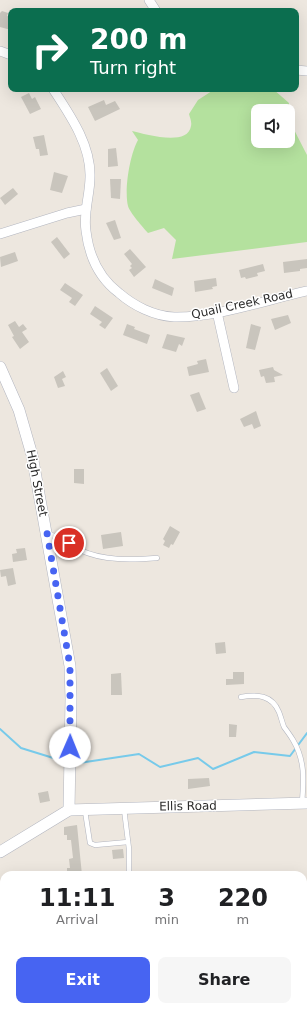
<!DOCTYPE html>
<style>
:root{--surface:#fff;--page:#f6f6f6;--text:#202124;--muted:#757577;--accent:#4764f2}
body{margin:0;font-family:"DejaVu Sans",sans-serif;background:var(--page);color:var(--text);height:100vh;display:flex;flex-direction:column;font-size:15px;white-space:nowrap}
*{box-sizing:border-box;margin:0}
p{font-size:13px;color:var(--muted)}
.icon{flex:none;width:22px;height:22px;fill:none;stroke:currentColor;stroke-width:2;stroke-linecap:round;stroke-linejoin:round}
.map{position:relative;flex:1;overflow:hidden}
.sheet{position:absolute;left:0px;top:871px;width:307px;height:140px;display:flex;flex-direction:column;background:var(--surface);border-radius:12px 12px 0 0;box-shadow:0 4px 16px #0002}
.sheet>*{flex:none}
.top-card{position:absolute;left:8px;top:8px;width:291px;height:84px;border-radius:8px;box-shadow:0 4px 16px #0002;background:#0b6e4f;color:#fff;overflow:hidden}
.controls{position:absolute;left:251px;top:104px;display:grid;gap:8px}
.controls a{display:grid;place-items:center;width:44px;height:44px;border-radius:8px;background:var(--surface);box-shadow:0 4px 16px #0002;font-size:20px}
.pin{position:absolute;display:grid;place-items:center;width:34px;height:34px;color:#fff;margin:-17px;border:2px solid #fff;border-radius:50%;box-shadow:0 1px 4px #0007}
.me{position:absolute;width:44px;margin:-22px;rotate:1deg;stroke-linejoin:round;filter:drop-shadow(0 0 3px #0008)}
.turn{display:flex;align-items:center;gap:14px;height:84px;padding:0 16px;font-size:18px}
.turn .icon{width:52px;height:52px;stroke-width:2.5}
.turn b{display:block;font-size:28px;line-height:34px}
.eta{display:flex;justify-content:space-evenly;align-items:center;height:68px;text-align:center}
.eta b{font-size:24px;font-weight:600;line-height:28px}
.primary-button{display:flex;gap:8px;margin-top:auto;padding:8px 16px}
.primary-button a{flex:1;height:46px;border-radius:8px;background:var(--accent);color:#fff;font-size:16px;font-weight:600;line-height:46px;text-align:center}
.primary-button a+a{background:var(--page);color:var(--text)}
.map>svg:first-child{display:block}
</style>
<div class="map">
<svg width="307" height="1011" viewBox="0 0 307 1011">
<rect width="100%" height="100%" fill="#ede7df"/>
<path fill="#b4e19e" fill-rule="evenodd" d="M215 89H273L289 103 288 118 307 155V242L172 259 176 240 164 228 148 233C143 227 130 213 128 206 124 190 130 154 138 140L132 131C145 134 188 147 191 126 192 122 190 118 189 114L198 100ZM258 111H288V141H258Z"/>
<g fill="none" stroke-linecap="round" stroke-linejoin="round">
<g stroke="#77caea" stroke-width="2">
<polyline points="0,729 21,748 63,761"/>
<polyline points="79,763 139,754 160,767 198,758 213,769 254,752 290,756 307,733"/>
<polyline points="303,956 307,956"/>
<polyline points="35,1007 58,1011"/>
<polyline points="0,1008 23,1007"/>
</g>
</g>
<g fill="#c9c5bd">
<polygon points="2,11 8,13 7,16 11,17 11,30 0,27 0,13"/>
<polygon points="29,93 32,99 35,97 41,109 30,114 21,97"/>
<polygon points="104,100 106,105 115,101 120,109 95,121 88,107"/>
<polygon points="44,135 48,155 40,156 39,149 36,149 33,137"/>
<polygon points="116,148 118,166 108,167 108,149"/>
<polygon points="54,172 68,176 62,193 50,190"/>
<polygon points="110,179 121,179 120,199 111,198"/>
<polygon points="13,188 18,194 5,205 0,198"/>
<polygon points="115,220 121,238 114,240 106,223"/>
<polygon points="57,237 70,254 64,259 51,242"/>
<polygon points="130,249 146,267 134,277 129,270 132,268 130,266 132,264 124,254"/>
<polygon points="15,252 18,261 1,267 0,257"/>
<polygon points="307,259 307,268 300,269 300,271 284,273 283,262"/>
<polygon points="263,264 265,271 257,273 258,276 246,279 245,277 241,278 239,270"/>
<polygon points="216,278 217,286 212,287 213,289 195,292 194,281"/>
<polygon points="155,279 174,288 172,296 152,288"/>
<polygon points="65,283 83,295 75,306 69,302 72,298 60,290"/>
<polygon points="95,306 113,318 105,329 99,325 102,322 90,314"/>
<polygon points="288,315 291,323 275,330 271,319"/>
<polygon points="15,321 19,327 23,324 27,329 22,332 29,342 20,349 12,337 14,336 8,325"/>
<polygon points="127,324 135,327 134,329 150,335 147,344 123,335"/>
<polygon points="251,324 261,327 255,350 246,348"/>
<polygon points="167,334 185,338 182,346 179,344 176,352 162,348"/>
<polygon points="206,359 209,372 189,376 187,367 198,364 197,361"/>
<polygon points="273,367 274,370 283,375 274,377 275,382 266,383 264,376 261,377 259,370"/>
<polygon points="107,368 118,386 111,391 100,373"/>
<polygon points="63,371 66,377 62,379 65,386 58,388 54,377"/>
<polygon points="199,392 206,409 197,412 190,395"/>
<polygon points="256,411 261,426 254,429 252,424 244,427 240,419"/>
<polygon points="74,469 84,469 84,484 74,483"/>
<polygon points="170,526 180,532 173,545 171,544 169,548 163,545 165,541 163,539"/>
<polygon points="121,532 123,546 103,549 101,535"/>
<polygon points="25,548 27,560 13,562 12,554 17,553 16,549"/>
<polygon points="13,568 16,584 8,586 6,576 1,577 0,570"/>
<polygon points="225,642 226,653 216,654 215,643"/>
<polygon points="233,672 244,672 244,684 226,685 226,679 233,679"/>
<polygon points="121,673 122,695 111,695 111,674"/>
<polygon points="229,724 237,725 236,737 229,737"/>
<polygon points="209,778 210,786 188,789 188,779"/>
<polygon points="48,791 50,801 40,803 38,793"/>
<polygon points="77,825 82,875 67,875 67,868 70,868 69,859 73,858 71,840 67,840 67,835 64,835 64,827"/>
<polygon points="123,849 124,858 113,859 112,850"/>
</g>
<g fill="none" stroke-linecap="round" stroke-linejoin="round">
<defs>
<g id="service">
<path d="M47 533C59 537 68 545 80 550 103 561 132 560 157 558"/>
<path d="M241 697C257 694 272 695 279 712 281 717 282 722 284 727 287 731 290 735 293 740 305 760 304 780 302 802"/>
<polyline points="124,809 129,849 129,875"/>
<polyline points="85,811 90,843 95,845 128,842"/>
</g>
<g id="minor">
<polyline points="149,0 156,11"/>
<polyline points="0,51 11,55"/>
<polyline points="296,70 307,71"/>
<path d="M53 89C70 115 91 145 90 177 90 195 83 213 86 231 89 256 99 278 119 293 134 306 154 316 174 317 215 318 266 300 307 291"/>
<polyline points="0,234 67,213 86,209"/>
<polyline points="217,312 234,388"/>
</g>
<g id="tertiary">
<polyline points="0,367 19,410 32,455 70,666 71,699 69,810"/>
<polyline points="0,852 69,810 307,803"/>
</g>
</defs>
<use href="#service" stroke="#b2b5bf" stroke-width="5.5"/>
<use href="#minor" stroke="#b2b5bf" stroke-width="10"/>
<use href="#tertiary" stroke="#b2b5bf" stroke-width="12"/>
<use href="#service" stroke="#fff" stroke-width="4.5"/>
<use href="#minor" stroke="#fff" stroke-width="9"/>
<use href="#tertiary" stroke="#fff" stroke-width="11"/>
</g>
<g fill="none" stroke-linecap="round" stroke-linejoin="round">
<polyline stroke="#4764f2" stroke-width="7" stroke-dasharray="0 12.6" points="69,543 58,536 47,533 70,666 70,747"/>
</g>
<g text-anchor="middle" stroke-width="3" stroke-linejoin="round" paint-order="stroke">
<g font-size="12" fill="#2c2c2c" stroke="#fff">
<text transform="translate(242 304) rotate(-12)" y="4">Quail Creek Road</text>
<text transform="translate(37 483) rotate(79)" y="4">High Street</text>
<text transform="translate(188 806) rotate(-1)" y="4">Ellis Road</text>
</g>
</g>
</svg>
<div class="controls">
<a><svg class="icon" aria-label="sound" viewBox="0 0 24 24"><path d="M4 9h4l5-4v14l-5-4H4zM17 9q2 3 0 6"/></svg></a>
</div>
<div class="pin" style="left:69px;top:543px;background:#d93025"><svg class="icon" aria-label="arrive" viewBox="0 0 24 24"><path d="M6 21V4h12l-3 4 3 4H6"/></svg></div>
<svg class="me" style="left:70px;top:747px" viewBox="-20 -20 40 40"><circle r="19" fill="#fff"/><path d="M0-13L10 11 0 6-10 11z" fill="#4764f2"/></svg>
<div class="top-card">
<div class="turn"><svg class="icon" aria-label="right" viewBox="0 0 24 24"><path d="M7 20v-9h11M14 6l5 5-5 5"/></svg><div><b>200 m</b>Turn right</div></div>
</div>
<section class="sheet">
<div class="eta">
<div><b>11:11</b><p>Arrival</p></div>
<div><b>3</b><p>min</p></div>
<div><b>220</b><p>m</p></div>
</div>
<div class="primary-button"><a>Exit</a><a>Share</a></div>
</section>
</div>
